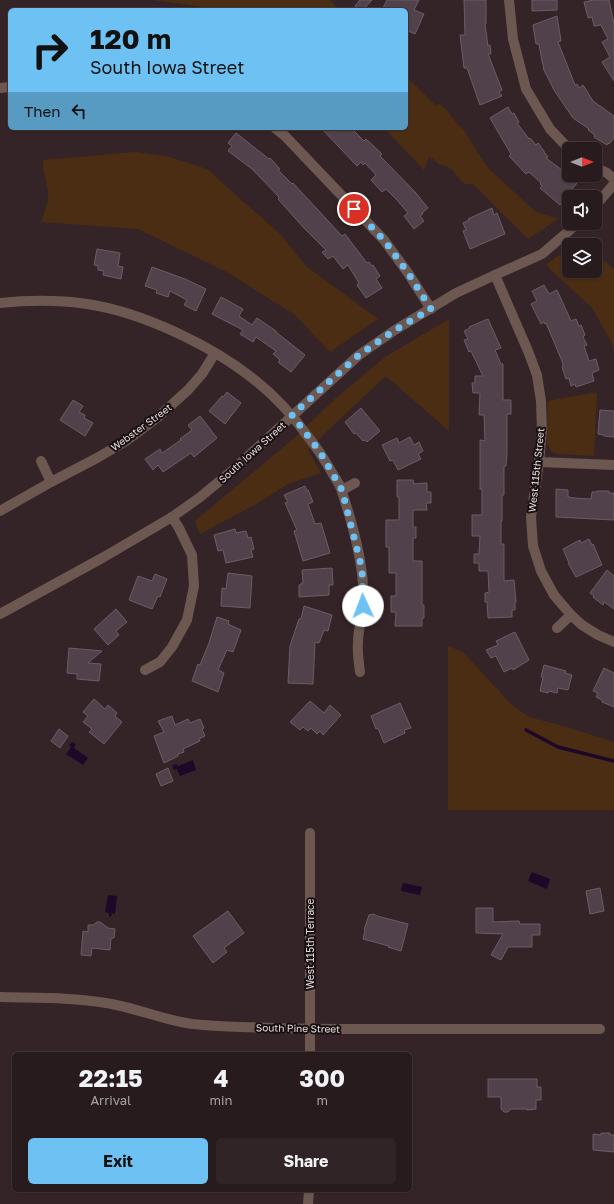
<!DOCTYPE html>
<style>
:root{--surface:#281b1d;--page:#302426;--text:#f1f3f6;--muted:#a5a1a4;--line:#44393b;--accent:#6dc2f3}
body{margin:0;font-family:"Golos Text",sans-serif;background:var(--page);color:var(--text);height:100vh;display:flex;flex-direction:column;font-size:15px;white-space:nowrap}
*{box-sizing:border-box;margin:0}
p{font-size:13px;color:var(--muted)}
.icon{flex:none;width:22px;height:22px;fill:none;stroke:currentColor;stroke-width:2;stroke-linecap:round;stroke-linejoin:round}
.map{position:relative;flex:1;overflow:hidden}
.side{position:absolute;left:12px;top:1052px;width:400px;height:140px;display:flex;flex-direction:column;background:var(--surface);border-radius:6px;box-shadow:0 1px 3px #0004,0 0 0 1px var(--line)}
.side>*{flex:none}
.top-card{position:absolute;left:8px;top:8px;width:400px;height:122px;border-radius:6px;box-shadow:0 1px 3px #0004,0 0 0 1px var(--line);background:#6dc2f3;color:#111;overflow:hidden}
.needle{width:26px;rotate:90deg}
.buttons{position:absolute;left:562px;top:142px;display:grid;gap:8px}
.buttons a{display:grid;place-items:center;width:40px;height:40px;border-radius:6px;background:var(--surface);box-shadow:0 1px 3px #0004,0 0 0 1px var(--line);font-size:20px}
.pin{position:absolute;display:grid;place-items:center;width:34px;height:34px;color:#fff;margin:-17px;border:2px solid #fff;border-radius:50%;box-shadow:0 1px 4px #0007}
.me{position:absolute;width:44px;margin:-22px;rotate:358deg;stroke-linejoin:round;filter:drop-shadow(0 0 3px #0008)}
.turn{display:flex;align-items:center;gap:14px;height:84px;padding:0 16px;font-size:18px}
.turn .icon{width:52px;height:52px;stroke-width:2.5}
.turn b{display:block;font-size:28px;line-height:34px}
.then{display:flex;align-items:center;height:38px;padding:0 16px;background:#0003;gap:8px;font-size:15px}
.eta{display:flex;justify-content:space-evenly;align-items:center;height:68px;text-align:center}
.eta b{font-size:24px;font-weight:700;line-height:28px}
.cta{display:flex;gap:8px;margin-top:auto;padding:8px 16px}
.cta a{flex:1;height:46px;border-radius:6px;background:var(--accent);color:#111;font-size:16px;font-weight:700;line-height:46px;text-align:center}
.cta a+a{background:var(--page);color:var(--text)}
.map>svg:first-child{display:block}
</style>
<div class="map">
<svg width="614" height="1204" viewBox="0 0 614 1204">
<rect width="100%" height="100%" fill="#352427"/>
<g fill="#4a2d12">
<polygon points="153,0 330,0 340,10 225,10"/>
<path d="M406 76 435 105 440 104 446 109 458 125 463 129 467 135 478 153 490 170 536 212 558 219 528 239 473 184C461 185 461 181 455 173 452 168 444 165 438 164L433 158 429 157 424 170 384 128H406Z"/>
<path d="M134 152 166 156 207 169 280 234 306 266 378 319 330 352 295 315 227 272 138 229 41 222C44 214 48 204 48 195 48 183 42 172 43 160Z"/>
<polygon points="569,248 569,271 595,271 595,253 614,269 614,351 612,343 592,308 548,267 547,264"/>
<polygon points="449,319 449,431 386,376 326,432 308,450 321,473 288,484 258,503 200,534 195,521 293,439 335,399 385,357"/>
<polygon points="597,392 594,456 557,454 551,451 547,442 548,401"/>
<polygon points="448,646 463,652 511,704 529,717 560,725 614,742 614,810 448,810"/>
</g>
<g fill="#1f0729">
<polygon points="72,742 76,744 74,748 88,758 83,765 66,754 71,747 69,745"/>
<polygon points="193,760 196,770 180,776 177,769 174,770 172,766 176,764 178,766"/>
<polygon points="532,872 550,879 547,889 528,881"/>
<polygon points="403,883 422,887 420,895 401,891"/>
<polygon points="108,895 117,896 115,914 112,913 111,917 109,916 109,913 105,912"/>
</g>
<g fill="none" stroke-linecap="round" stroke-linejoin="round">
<polyline stroke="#1f0729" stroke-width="3.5" points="526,730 558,747 614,761"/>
</g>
<g fill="#51414b" stroke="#6d5c67">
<polygon points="360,0 372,0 363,10 359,10 355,6"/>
<polygon points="387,0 419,0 414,10 424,14 415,34 406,30 406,10 382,10"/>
<polygon points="464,0 486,0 486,24 485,24 488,46 490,45 491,54 488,54 502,90 499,92 502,96 480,105 467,68 464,68 460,35 465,35"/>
<polygon points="532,0 557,0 557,10 532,11"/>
<polygon points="594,0 609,0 614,24 614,81 602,62 610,57 602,42 608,39 601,25 594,26 592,17 588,18 584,2"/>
<polygon points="557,16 561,41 558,42 575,85 577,84 579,88 583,85 593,101 614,116 614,138 609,144 608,143 607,145 594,137 595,135 588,130 589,129 573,118 554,90 543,68 544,68 542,61 539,44 536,44 533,25"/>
<polygon points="508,107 512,114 514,113 519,122 517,123 529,139 530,138 536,145 538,143 544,151 544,152 548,157 546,158 578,182 572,189 573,190 560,205 540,188 542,186 540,184 541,183 529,172 526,174 509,156 511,154 490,118"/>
<polygon points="321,128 351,128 364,141 366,139 382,154 380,156 416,193 428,208 422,213 423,214 420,216 424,221 414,229 404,216 408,213 397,200 386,189 382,192 371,180 376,175 365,163 363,165 361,162 357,166"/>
<polygon points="236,133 269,159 270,158 280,169 278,170 292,184 293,183 342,236 345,234 367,263 369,262 372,266 373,265 380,276 376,279 382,288 366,298 357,285 359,283 348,265 343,269 333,256 328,259 322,252 326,250 303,227 278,199 279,197 252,169 228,151 232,146 228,143"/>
<polygon points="492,208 494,215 497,213 505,234 470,249 463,231 466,230 463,223 469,220 468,219"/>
<polygon points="97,249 120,253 118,266 123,267 121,279 103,275 104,271 98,270 98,266 94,265"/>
<polygon points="152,267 185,279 206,289 196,311 184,305 187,300 170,291 168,297 156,293 157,290 145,286"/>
<polygon points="544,285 549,294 557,290 571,321 576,319 579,326 581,325 585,335 583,337 587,345 584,346 589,361 596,359 599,370 592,373 594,381 576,387 575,384 571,386 569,378 566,379 562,367 563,366 562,361 546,323 545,324 544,322 541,324 531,304 537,301 532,291"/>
<polygon points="221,297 243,309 239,316 252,325 257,318 276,331 276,332 305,355 291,372 278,362 280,360 273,354 276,351 256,337 253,342 240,334 243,330 212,314"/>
<polygon points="488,319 501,348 495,350 501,364 503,364 503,400 511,400 511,414 507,414 507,453 506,466 504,466 504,495 502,495 502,521 501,521 501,544 504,544 504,581 514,580 516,602 515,602 515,610 512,610 512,617 488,618 487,602 485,602 485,593 489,592 488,571 479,571 479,563 474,563 474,554 479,554 480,536 472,536 472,515 482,515 482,489 480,489 480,440 485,441 484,415 479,415 480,393 473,393 472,383 475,383 475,376 483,376 471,351 469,352 464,340 468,339 464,331 470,328 469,327"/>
<polygon points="227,392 241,403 225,424 209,411 222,396 223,397"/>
<polygon points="73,400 83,406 79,412 85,415 84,418 93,423 85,436 60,420"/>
<polygon points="361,408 380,431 367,442 365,440 363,441 356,433 354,434 345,422"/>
<polygon points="600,410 614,411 614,437 604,436 604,435 598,434"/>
<polygon points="200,416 217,438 194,457 191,453 163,472 158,465 153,470 145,459 160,449 162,453 181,440 180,439 192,430 188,425"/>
<polygon points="410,437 414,445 419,442 423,451 418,454 421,459 398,470 393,460 390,461 382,445 397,438 399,443"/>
<polygon points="397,480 413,480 414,484 427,483 427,492 431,492 431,503 426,503 427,510 413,510 413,527 416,527 416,538 413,538 413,561 422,561 422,605 424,605 424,618 422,618 422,626 395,626 396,612 391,612 391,596 396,596 396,573 389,573 389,547 386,547 386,520 399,520 399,497 397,497"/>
<polygon points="305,486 307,491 308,490 313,502 308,504 315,524 321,523 330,553 303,561 294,531 297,530 285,503 288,502 284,495"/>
<polygon points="556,489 568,490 568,497 574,498 591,499 592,492 597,492 597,491 609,491 609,493 614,493 614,520 556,517"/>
<polygon points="235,529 236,533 246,531 248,538 251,537 254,549 251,550 253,557 226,563 223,550 218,551 214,535"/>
<polygon points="589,539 592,545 593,544 602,565 576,577 568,563 569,563 563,549 580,540 581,543"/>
<polygon points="332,568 333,585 329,585 329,595 299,597 299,585 303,583 302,570"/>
<polygon points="607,570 614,576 614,609 604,602 603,605 593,597 594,596 590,593"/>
<polygon points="228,573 252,576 250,608 221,606 222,588 226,589"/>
<polygon points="155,574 167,579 160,597 158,596 152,609 129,600 138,576 152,581"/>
<polygon points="304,606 332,615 328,631 324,630 319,643 315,642 313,684 288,683 290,646 299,619 301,619"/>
<polygon points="116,609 127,622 116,631 119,635 108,645 94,629"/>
<polygon points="217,617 229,621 228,624 241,630 233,652 227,650 218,670 224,673 218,692 192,681 198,664 200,665 209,643"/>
<polygon points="515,632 529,660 513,670 512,668 504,672 496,656 491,658 486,650 498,645 496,641"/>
<polygon points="69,648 102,651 88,663 101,664 99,681 77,679 77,674 67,673"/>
<polygon points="544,665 566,671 565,673 572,675 568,690 558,688 557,693 549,691 548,693 540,691 543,677 541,677"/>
<polygon points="604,668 614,673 614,707 602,702 602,700 596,697 598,693 593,691"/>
<polygon points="94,699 105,709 108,705 117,713 115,716 122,722 104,744 89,732 92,729 83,722 88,716 83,712"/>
<polygon points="310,701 324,713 330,705 341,715 323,735 320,731 317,734 311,728 308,731 303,727 300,730 290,722"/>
<polygon points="400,703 411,728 404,730 405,733 384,743 378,728 376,729 371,716"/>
<polygon points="172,716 175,725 188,719 190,723 200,719 204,728 202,729 205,736 199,739 200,741 183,749 184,752 178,754 178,756 164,763 154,736 164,732 158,721"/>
<polygon points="59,729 68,736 60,748 51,741"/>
<polygon points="168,768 173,781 161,786 156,774"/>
<polygon points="600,888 604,911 590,914 586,891"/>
<polygon points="476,908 493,908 493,922 519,921 520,924 540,924 540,935 532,935 532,947 508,947 501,960 491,955 503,934 476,933"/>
<polygon points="228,911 244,933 224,948 227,952 213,963 193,936"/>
<polygon points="374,914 377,916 408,924 401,951 388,947 389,946 363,939 365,930 364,930 369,915"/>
<polygon points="97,922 100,922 108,928 115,929 114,938 111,938 110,950 92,948 91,956 81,955 83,931 88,932 88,925 93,925"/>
<polygon points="488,1079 537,1079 537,1087 541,1087 541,1100 536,1100 536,1109 527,1110 527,1109 511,1109 508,1112 504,1112 501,1109 501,1097 488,1097"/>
<polygon points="601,1133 610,1133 610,1135 614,1135 614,1152 593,1150 593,1134 601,1135"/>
</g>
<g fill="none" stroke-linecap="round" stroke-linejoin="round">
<g stroke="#6d5751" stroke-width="10">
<polyline points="509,0 513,39 526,89 550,129 569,149"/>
<polyline points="0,88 10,87"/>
<polyline points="275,128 285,136 384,240 408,273 431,309"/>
<polyline points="595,167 607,173 614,179"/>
<polyline points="595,206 614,184"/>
<polyline points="495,275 528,351 537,375 541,401 542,431 539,462 531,517 533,546 541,571 554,595 571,615 582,625 598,635 614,642"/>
<path d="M0 303C29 300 59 300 87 304 142 312 213 346 256 381 276 397 294 417 309 438 319 450 326 462 334 476 337 481 341 486 342 492 353 525 366 571 363 607 362 619 358 630 358 642 357 652 359 663 360 672"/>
<polyline points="41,461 51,482"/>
<polyline points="539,462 614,465"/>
<polyline points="342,490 355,483"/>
<polyline points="0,511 51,482 97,458 126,441 158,417 188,390 202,374 215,353"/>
<polyline points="0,614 104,557 172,517 199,498 233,470 359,355 395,330 456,293 495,275 542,254 578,223"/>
<polyline points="557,628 571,615"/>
<polyline points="145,670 160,662 172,647 187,620 194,586 192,555 179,528 172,517"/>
<polyline points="310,833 310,1054"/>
<path d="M0 997C35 998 71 997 106 1003 139 1008 169 1023 203 1025 260 1029 318 1029 375 1029 450 1029 525 1029 600 1029"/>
<polyline points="308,1204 309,1190"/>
</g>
</g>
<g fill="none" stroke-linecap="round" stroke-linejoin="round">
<polyline stroke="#6dc2f3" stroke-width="7" stroke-dasharray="0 12.6" points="354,209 384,240 408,273 431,309 395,330 359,355 292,415 320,452 342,490 362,569 363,606"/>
</g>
<g text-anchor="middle" stroke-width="4" stroke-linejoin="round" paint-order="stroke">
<g font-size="10" fill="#e8dcdd" stroke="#170f11">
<text transform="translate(141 427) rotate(-36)" y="4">Webster Street</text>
<text transform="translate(252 452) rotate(-42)" y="4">South Iowa Street</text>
<text transform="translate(536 470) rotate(-84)" y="4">West 115th Street</text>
<text transform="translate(310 944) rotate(-90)" y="4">West 115th Terrace</text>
<text transform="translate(298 1028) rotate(1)" y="4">South Pine Street</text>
</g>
</g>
</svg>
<div class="buttons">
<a><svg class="needle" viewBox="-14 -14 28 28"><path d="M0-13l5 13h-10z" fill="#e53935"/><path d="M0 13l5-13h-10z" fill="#a5a1a4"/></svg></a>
<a><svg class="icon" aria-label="sound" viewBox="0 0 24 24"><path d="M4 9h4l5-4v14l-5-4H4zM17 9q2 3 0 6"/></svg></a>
<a><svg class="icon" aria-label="layers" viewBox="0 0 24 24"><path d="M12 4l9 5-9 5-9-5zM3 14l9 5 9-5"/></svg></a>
</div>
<div class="pin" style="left:354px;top:209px;background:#d93025"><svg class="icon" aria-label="arrive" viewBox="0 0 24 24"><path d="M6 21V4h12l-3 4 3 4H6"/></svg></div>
<svg class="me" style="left:363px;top:606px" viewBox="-20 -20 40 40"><circle r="19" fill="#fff"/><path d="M0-13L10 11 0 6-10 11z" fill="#6dc2f3"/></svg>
<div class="top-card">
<div class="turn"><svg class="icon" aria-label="right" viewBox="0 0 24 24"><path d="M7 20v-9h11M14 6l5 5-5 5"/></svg><div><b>120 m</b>South Iowa Street</div></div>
<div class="then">Then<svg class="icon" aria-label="left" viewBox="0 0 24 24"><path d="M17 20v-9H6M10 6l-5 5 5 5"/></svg></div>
</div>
<section class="side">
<div class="eta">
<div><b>22:15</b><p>Arrival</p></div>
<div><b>4</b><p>min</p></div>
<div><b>300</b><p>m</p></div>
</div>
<div class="cta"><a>Exit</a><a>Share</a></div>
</section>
</div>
